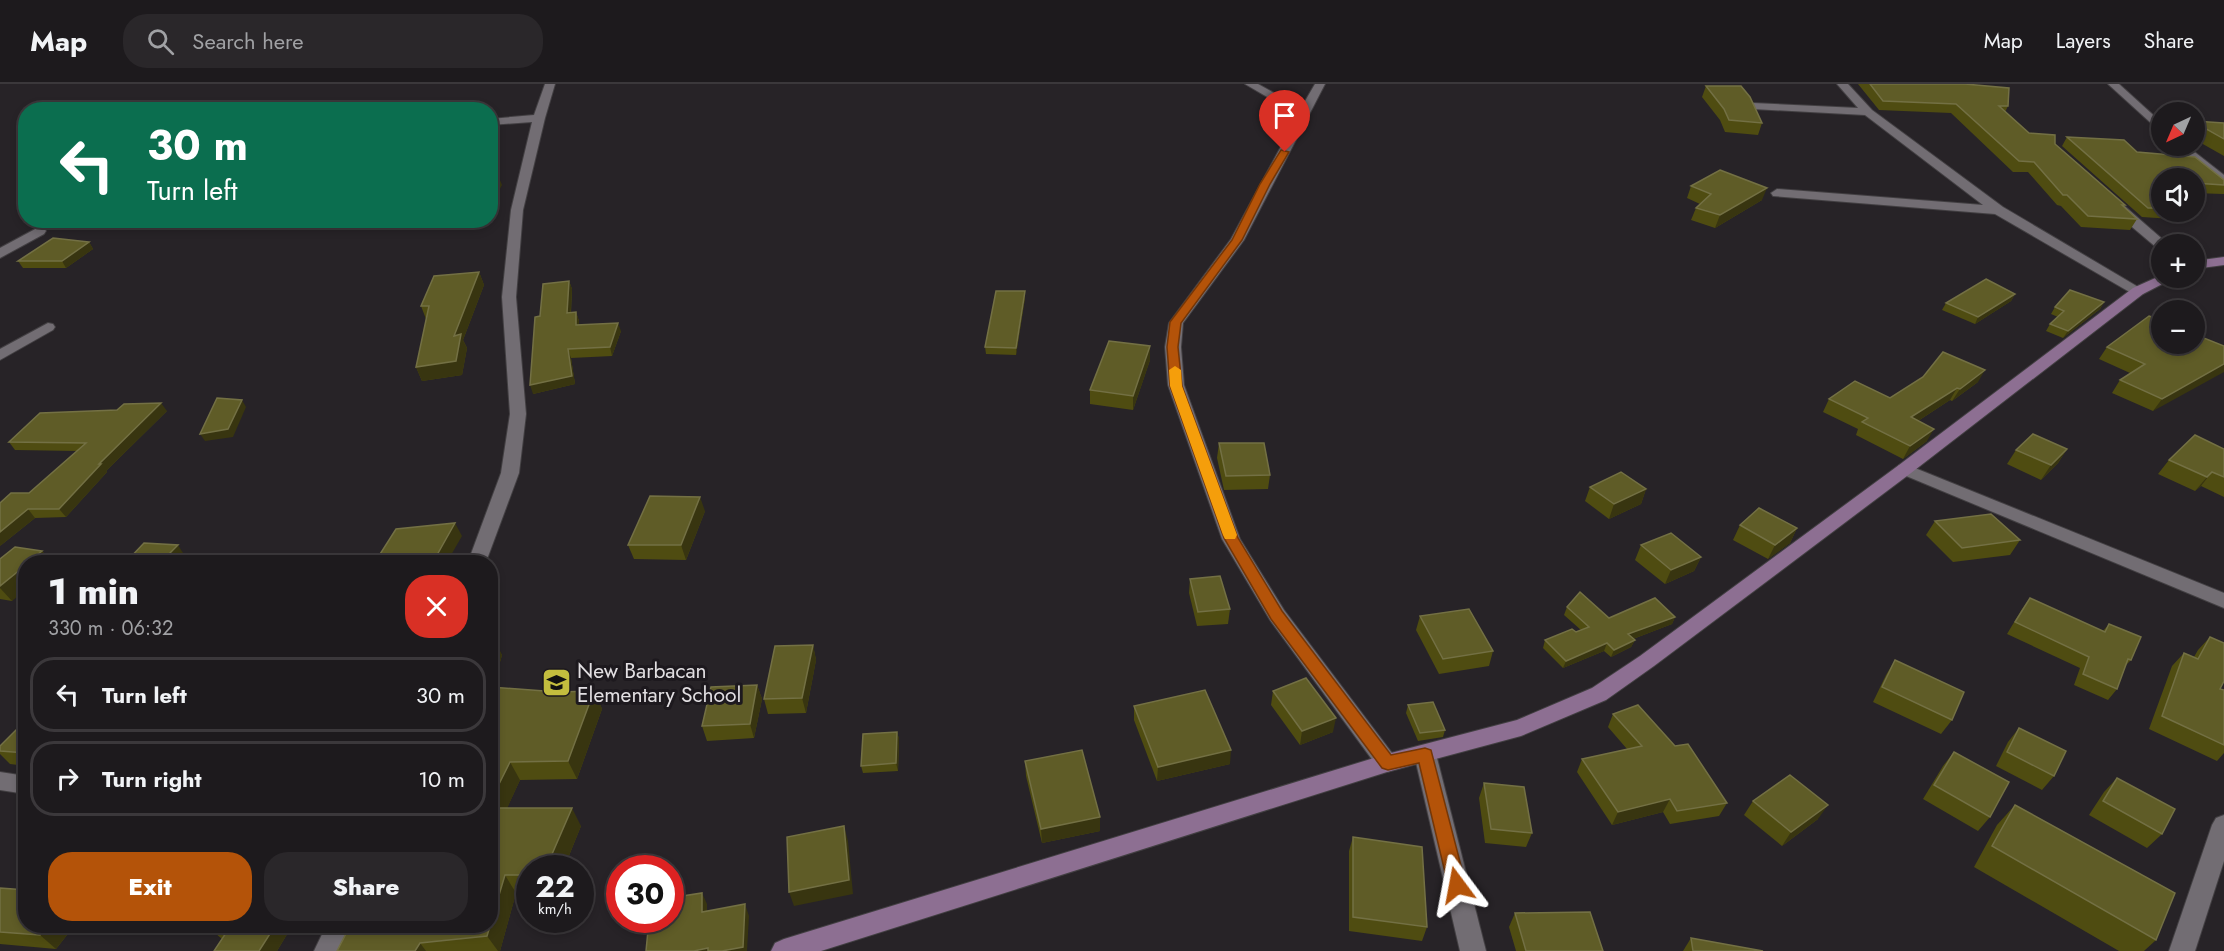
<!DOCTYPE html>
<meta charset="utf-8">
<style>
:root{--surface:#1d1a1d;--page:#2a272a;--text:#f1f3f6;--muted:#a0a1a4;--line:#3b383b;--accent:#b45309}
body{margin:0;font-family:Jost,sans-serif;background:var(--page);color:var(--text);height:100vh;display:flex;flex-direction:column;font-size:22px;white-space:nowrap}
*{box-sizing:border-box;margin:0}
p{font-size:20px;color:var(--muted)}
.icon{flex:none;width:33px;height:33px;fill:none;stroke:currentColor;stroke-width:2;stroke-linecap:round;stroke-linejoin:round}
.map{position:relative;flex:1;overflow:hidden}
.sheet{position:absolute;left:18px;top:471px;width:480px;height:378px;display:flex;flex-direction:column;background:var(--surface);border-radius:24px;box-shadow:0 3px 9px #0003,0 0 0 2px var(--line)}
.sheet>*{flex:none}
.guide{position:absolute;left:18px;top:18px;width:480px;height:126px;border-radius:24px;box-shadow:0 3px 9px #0003,0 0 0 2px var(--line);background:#0b6e4f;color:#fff;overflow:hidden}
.needle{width:39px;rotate:224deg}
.fabs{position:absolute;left:2151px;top:18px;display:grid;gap:12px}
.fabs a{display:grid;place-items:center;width:54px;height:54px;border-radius:50%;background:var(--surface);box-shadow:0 3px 9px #0003,0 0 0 2px var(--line);font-size:30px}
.speed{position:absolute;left:516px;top:771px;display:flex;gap:12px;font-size:30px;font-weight:700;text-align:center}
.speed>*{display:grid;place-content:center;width:78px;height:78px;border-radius:50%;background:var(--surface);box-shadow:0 3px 9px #0003,0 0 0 2px var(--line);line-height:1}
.speed small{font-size:15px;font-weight:400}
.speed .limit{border:9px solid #d22;background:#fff;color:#111}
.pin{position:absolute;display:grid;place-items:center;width:51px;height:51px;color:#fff;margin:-62px -26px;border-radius:50% 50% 50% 0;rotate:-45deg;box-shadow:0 0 6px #0007}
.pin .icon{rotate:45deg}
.me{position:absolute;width:66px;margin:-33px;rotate:347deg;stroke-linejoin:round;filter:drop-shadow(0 0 4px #0008)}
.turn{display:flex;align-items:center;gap:21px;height:126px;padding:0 30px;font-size:27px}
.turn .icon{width:78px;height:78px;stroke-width:2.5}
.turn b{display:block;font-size:42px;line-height:51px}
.round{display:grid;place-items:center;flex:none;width:63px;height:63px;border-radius:24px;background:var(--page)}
.summary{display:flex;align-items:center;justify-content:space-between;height:102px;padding:0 30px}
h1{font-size:36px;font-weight:800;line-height:45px}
.cta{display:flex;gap:12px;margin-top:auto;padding:12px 30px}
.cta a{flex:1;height:69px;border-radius:24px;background:var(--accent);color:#fff;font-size:24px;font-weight:800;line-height:69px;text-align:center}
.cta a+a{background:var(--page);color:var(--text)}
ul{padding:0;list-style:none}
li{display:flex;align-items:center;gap:18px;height:75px;margin:0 12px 9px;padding:0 18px;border:3px solid var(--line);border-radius:24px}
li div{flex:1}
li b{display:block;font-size:22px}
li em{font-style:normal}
header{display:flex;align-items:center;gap:36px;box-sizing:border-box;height:84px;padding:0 30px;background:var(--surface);border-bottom:2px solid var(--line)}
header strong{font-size:28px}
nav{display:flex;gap:33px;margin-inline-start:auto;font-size:21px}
.search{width:420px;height:54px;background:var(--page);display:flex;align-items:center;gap:15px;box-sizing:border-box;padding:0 21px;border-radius:24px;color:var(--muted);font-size:22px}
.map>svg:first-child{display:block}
</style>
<header>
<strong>Map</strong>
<div class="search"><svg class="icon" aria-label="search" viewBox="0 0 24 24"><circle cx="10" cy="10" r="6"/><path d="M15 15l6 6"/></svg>Search here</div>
<nav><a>Map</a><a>Layers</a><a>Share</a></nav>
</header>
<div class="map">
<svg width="2224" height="867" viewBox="0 0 2224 867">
<rect width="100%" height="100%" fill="#272327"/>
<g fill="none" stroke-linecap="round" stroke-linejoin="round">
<defs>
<g id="street">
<polygon points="545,0 555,0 545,34 523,126 516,213 526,330 519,389 486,478 468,478 501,389 510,330 502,213 511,126 532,38 490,41 490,35 534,31"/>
<polygon points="1245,0 1258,0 1301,24 1315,0 1325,0 1244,156 1183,239 1181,263 1184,301 1240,455 1284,526 1395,673 1398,679 1395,685 1387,688 1379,685 1270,536 1222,455 1168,301 1165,263 1169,239 1231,155 1298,31"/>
<polygon points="1837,0 1848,0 1872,26 2003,123 2145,207 2143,210 2133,210 1995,130 1773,112 1771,109 1777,105 1983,121 1865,31 1753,25 1747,22 1753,19 1858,24"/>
<polygon points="2108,0 2119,0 2162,39 2162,49"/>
<polygon points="2174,62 2187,62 2224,91 2224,101 2220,100"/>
<polygon points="2117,119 2122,120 2168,160 2162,160 2162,165 2157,164 2112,126 2111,123 2112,120"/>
<polygon points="39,143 44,144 46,147 44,150 0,174 0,164"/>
<polygon points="48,239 53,240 55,243 53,246 0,276 0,265"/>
<polygon points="1905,380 2224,509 2224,524 1899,389 1896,385 1899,381"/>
<polygon points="1425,661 1433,664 1436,670 1486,867 1460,867 1414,670 1417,664"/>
<polygon points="0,688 26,692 26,710 0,706"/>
<polygon points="2224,731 2224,777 2195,867 2169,867 2212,741 2216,734"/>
<polygon points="326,842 350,842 340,867 314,867"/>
</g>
<g id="secondary">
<polygon points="2224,173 2224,181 2194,185 2194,177"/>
<polygon points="2162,191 2162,194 2174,194 2143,210 1911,389 1654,582 1606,616 1521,652 1387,688 821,867 771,867 775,859 784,855 1387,670 1517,636 1592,604 1640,572 1899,381 2133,204"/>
</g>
</defs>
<use href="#street" stroke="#423f42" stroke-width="2"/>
<use href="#secondary" stroke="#423f42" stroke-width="2"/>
<use href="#street" fill="#726d73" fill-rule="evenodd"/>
<use href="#secondary" fill="#8d6f92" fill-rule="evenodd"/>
</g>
<g fill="#4f4c11">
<polygon points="1858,0 1965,0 2008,22 2005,28 2029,49 2055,60 2125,121 2124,123 2137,135 2130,146 2081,143 2061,122 2057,121 2028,88 2013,88 1951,29 1879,26"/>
<polygon points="1706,2 1762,39 1758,51 1725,48 1720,36 1702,13"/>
<polygon points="2194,37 2224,39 2224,72 2194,55"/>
<polygon points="2067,53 2137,68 2224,96 2224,110 2223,110 2194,109 2194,94 2162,94 2162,128 2193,128 2187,136 2142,133 2062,62"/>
<polygon points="1691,102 1762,116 1715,144 1691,136 1696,124 1700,120 1687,114"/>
<polygon points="89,158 93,165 66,184 23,184 18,177"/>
<polygon points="479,188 484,201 463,256 467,264 462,291 422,297 416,283 426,235 421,222"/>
<polygon points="569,197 572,205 571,229 576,228 579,237 579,241 621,247 612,272 571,274 575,300 533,310"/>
<polygon points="2015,210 2011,217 1975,240 1942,226 1946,219"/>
<polygon points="1025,214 1016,271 986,270 985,263"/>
<polygon points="2104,218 2100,225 2063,254 2046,247 2050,240 2058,233 2051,230 2055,223"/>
<polygon points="2224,262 2153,327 2112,309 2120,296 2130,289 2099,275 2107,263"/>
<polygon points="1150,276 1133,326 1090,320 1090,306"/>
<polygon points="1978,298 1952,317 1950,316 1918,337 1927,357 1903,375 1856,351 1858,345 1823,328 1829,315 1890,314"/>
<polygon points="167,327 106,387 107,388 66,433 35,434 0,462 29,409 77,367 15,366 9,358"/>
<polygon points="1219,359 1270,391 1268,405 1224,406 1217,374"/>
<polygon points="2067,365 2058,379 2041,396 2007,380 2016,366"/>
<polygon points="2224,365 2224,413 2201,402 2195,407 2158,390 2169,376"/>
<polygon points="1590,403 1646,405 1641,420 1609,435 1585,417"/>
<polygon points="705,427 686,476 634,475 628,461"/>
<polygon points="1935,437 2020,456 2010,471 1953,478 1926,451"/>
<polygon points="1740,441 1797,444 1790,459 1768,475 1733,456"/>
<polygon points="1641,461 1701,473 1694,487 1665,500 1635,476"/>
<polygon points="42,467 52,478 26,478 12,517 0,515 0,475"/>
<polygon points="1190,495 1230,525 1228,540 1197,542 1189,509"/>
<polygon points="2030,514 2103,547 2109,540 2131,576 2126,581 2117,605 2108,616 2074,601 2080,584 2007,550 2022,525"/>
<polygon points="1567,523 1609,534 1675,533 1672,540 1633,555 1635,556 1631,563 1611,573 1604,567 1563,584 1543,564 1545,556 1576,548 1581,546 1564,531"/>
<polygon points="1420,532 1493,567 1489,582 1439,590 1416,546"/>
<polygon points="490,553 502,571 493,603 558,608 594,607 602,625 577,695 520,696 507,724 581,742 564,784 530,784 530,809 516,809 500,867 337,867 349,843 347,842 490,842"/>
<polygon points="2210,553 2220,605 2224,606 2224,669 2217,677 2149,645 2172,582 2184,569 2194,573 2198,566"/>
<polygon points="813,561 816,576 806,629 768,630 764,615"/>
<polygon points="1895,576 1952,636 1941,650 1873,618 1886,591"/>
<polygon points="757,601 762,615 754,654 707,657 702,642"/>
<polygon points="1273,607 1333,648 1300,661 1271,621"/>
<polygon points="1408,621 1445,646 1443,653 1418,657 1406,629"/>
<polygon points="1134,622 1230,680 1157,697 1134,636"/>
<polygon points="1613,630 1727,719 1719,732 1670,740 1663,728 1612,741 1577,688 1582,675 1627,665 1608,643"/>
<polygon points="26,636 26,682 10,680 0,670 0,662"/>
<polygon points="2019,644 2054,692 2042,706 1996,682 2008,658"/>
<polygon points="897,648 899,655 898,687 863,689 861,682"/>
<polygon points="1954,668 1990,733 1978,747 1923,715 1943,682"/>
<polygon points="1025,677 1100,733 1100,747 1042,759 1026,692"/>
<polygon points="2117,694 2162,750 2147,764 2089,731 2104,708"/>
<polygon points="1484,699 1532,749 1526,763 1485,759 1479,714"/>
<polygon points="1753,717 1818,735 1782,762 1744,731"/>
<polygon points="2015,721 2156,856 2144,867 2119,867 1974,783 1997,741"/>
<polygon points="1353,753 1427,843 1422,857 1349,847 1349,767"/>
<polygon points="0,804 26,842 74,842 56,865 0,860"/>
<polygon points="1515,829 1603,867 1516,867 1509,843"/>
<polygon points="292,842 277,867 214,867 222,855 215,849"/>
<polygon points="1691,854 1763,867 1683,867"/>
</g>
<g fill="#383510">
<polygon points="497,89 502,101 490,123 490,102"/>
<polygon points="1767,104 1762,116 1715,144 1720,131"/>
<polygon points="89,158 93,165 66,184 62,177"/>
<polygon points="479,188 484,201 463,256 467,264 462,291 422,297 416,283 454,252"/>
<polygon points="569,197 572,205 570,238 567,229"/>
<polygon points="1025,207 1025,214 1016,271 1016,264"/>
<polygon points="2015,210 2011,217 1975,240 1978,233"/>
<polygon points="2104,218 2100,225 2063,254 2068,247"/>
<polygon points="576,228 579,237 579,250 576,241"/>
<polygon points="618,239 621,247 612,272 610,263"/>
<polygon points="1150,262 1150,276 1133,326 1133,312"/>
<polygon points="568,265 571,274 575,300 533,310 530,301"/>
<polygon points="2224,280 2224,288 2153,327 2162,315"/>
<polygon points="1985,286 1978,298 1952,317 1960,305"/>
<polygon points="1957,304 1950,316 1904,346 1911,333"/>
<polygon points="242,316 246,323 233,353 205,357 200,350"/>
<polygon points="161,319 167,327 106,387 107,388 66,433 59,425 99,380"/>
<polygon points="1934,345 1927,357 1903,375 1910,362"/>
<polygon points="2067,365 2058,379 2041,396 2051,381"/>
<polygon points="2212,388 2201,402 2195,407 2207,393"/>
<polygon points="1646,405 1641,420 1609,435 1614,420"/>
<polygon points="700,413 705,427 686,476 681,461"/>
<polygon points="28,425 35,434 0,462 0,448"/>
<polygon points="455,439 462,452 447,478 433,478"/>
<polygon points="1797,444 1790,459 1768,475 1775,461"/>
<polygon points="178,461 183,469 173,478 161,478"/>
<polygon points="42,467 52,478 28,478"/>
<polygon points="1701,473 1694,487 1665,500 1671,486"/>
<polygon points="26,481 26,506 12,517 0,504 0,502"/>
<polygon points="1675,533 1672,540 1625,558 1628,550"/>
<polygon points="493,552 502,571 490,611 490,561"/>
<polygon points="1635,556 1631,563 1611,573 1614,566"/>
<polygon points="1607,559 1604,567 1563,584 1566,577"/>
<polygon points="813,561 816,576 806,629 802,614"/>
<polygon points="757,601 762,615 754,654 750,640"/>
<polygon points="594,607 602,625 577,695 568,677"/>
<polygon points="1336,634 1333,648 1300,661 1302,647"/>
<polygon points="897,648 899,655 898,687 896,679"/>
<polygon points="1231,666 1230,680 1157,697 1158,683"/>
<polygon points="510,678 520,696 499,742 490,728 490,718"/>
<polygon points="1670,715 1663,728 1612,741 1618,728"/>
<polygon points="1828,721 1818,735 1782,762 1791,748"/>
<polygon points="572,724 581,742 564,784 546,784"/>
<polygon points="1100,733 1100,747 1042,759 1041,745"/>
<polygon points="844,742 848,757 853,810 794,822 789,808"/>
<polygon points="505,791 516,809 500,867 498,867 487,852"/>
<polygon points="702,809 707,820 707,840 702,828"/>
<polygon points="745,820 749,832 747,867 722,867"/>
<polygon points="48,842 74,842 56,865 40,851"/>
<polygon points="275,842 292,842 277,867 259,867"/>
<polygon points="420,859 426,867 415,867"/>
<polygon points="708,864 710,867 694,867"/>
</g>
<g fill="#5f5c27" stroke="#737044" stroke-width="1.5">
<polygon points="1870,0 1965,0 2009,4 2008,22 1999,22 2029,49 2055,51 2055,60 2125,121 2122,121 2137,135 2088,132 2067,111 2063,111 2034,78 2019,77 1956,20 1883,17"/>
<polygon points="1706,2 1741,2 1750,13 1762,39 1729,36 1724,25"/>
<polygon points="2194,37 2224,39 2224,55 2194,38"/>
<polygon points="2067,53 2124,56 2137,68 2195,73 2224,96 2224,101 2194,99 2194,94 2162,94 2162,124 2148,124"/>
<polygon points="1720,86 1767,104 1720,131 1696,124 1711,110 1691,102"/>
<polygon points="490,89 497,89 490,102"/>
<polygon points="53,154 89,158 62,177 18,177"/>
<polygon points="479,188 454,252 461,250 456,277 416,283 429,222 421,222 434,192"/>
<polygon points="1986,195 2015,210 1978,233 1946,219"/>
<polygon points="569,197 567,229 576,228 576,241 618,239 610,263 568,265 572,292 530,301 535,233 540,232 543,200"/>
<polygon points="2070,206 2104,218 2068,247 2050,240 2064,227 2055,223"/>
<polygon points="996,207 1025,207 1016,264 985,263"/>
<polygon points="2149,232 2162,237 2162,260 2194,260 2194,250 2224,262 2224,280 2162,315 2120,296 2145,280 2107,263"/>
<polygon points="1109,257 1150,262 1133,312 1090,306"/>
<polygon points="1943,268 1985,286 1960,305 1957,304 1911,333 1934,345 1910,362 1862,338 1868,334 1829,315 1855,297 1890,314 1923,293"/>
<polygon points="217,314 242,316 228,345 200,350"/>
<polygon points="161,319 99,380 101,380 59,425 28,425 0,448 0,419 11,409 29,409 86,359 9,358 40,329 117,326 124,320"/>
<polygon points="2033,350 2067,365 2051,381 2016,366"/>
<polygon points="2195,351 2224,365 2224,393 2212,388 2207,393 2169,376"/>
<polygon points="1219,359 1264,359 1270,391 1226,392"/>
<polygon points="1621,388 1646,405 1614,420 1590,403"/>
<polygon points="650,412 700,413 681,461 628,461"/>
<polygon points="1759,424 1797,444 1775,461 1740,441"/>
<polygon points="1991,430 2020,456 1962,464 1935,437"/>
<polygon points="455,439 433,478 375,478 396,445"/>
<polygon points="1671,449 1701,473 1671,486 1641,461"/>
<polygon points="144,459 178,461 161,478 126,478"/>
<polygon points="15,463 42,467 28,478 26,478 26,481 0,502 0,475"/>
<polygon points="1220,492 1230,525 1198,528 1190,495"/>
<polygon points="1580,508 1609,534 1655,514 1675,533 1628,550 1635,556 1614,566 1607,559 1566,577 1545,556 1572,545 1576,548 1589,543 1567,523"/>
<polygon points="2030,514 2105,548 2109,540 2141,553 2131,576 2128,575 2117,605 2083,590 2089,573 2015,538"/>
<polygon points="1469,525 1493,567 1443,575 1420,532"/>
<polygon points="2210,553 2224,559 2224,597 2220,605 2224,606 2224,661 2162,632 2184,569 2198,575"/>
<polygon points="813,561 802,614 764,615 775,562"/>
<polygon points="1895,576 1964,608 1952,636 1882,603"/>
<polygon points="1306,594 1336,634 1302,647 1273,607"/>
<polygon points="757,601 750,640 702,642 711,603"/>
<polygon points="490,603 558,608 594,607 568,677 510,678 490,718"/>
<polygon points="1205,606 1231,666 1158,683 1134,622"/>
<polygon points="1433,618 1445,646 1420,649 1408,621"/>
<polygon points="1638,621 1675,662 1688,660 1727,719 1677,727 1670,715 1618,728 1582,675 1642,662 1613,630"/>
<polygon points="26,636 26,669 0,667 0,662"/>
<polygon points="2019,644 2066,667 2054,692 2007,668"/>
<polygon points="897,648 896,679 861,682 863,650"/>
<polygon points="1082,666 1100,733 1041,745 1025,677"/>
<polygon points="1954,668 2009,698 1990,733 1934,701"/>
<polygon points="1790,691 1828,721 1791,748 1753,717"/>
<polygon points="2117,694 2175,725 2162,750 2103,717"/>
<polygon points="1484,699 1524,703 1532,749 1491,745"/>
<polygon points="2015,721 2175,809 2156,856 1992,762"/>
<polygon points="490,724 572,724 546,784 530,784 530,791 505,791 490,841"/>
<polygon points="844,742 849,796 789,808 787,753"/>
<polygon points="1353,753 1422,763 1427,843 1353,833"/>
<polygon points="0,804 26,806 26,842 48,842 40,851 0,848"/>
<polygon points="702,809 702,828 745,820 743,863 722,867 708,867 708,864 694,867 646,867 649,836 670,836 670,814"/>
<polygon points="1590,828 1603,867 1526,867 1515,829"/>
<polygon points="220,842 275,842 259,867 214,867 226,849 215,849"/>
<polygon points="350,842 490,842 487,852 420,859 415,867 337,867"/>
<polygon points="1691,854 1763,867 1693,867"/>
</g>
<polygon fill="#b45309" stroke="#753606" stroke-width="1.5" points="1281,66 1289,68 1270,100 1242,156 1181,239 1178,263 1182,302 1238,454 1282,527 1391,671 1425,664 1431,666 1466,801 1463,807 1457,810 1450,807 1448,801 1419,679 1388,686 1382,684 1271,535 1224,454 1170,302 1167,263 1170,238 1232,156 1260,100"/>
<polygon fill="#f59e0b" points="1175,282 1181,286 1182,302 1237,451 1235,455 1225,455 1223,451 1170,302 1169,286"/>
<defs>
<symbol id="school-square" viewBox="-11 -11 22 22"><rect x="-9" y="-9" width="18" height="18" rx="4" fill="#c3bd3e" stroke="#1d191e"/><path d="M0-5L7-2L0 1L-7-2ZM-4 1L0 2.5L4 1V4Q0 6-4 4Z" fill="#111"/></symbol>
</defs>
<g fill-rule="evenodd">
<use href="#school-square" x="540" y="582" width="33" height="33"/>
</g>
<g text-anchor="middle" stroke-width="6" stroke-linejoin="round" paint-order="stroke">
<g font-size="21" fill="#e2dfe2" stroke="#1d191e" text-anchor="start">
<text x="577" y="594">New Barbacan<tspan x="577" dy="24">Elementary School</tspan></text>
</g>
</g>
</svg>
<div class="fabs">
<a><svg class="needle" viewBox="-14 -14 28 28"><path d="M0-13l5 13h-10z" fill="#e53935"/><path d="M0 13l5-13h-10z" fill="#a0a1a4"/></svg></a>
<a><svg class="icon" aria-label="sound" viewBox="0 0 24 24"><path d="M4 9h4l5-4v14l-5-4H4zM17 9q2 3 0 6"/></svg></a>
<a>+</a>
<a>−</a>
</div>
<div class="speed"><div>22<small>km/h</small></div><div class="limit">30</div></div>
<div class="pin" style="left:1285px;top:68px;background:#d93025"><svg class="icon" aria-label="arrive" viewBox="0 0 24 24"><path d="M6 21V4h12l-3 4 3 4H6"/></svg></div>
<svg class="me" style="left:1457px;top:801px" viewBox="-20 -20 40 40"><path d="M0-17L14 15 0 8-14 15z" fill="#b45309" stroke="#fff" stroke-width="4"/></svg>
<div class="guide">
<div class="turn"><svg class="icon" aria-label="left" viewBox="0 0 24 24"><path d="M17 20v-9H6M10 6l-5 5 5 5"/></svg><div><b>30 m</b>Turn left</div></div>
</div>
<section class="sheet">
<div class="summary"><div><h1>1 min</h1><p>330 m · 06:32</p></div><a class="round" style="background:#d93025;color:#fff"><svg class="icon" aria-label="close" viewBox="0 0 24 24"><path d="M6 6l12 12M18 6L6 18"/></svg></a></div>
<ul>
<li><svg class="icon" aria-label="left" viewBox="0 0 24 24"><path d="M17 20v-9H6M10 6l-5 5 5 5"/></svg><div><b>Turn left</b></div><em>30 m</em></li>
<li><svg class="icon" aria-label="right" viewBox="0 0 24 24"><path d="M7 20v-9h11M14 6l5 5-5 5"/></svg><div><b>Turn right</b></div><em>10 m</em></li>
</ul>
<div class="cta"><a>Exit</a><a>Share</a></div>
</section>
</div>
